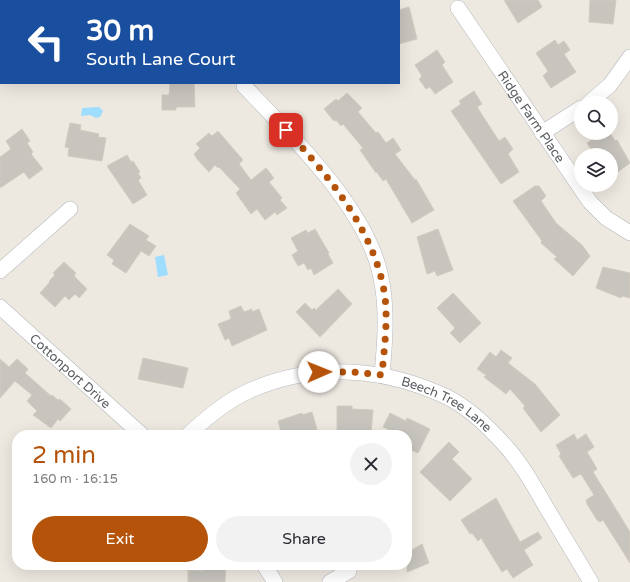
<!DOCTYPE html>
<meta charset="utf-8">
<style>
:root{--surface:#fff;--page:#f2f2f3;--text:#2b2b33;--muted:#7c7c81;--accent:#b45309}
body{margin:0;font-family:"Varela Round",sans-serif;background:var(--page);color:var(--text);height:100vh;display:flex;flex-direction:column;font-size:15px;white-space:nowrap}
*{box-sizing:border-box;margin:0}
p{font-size:13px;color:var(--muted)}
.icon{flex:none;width:22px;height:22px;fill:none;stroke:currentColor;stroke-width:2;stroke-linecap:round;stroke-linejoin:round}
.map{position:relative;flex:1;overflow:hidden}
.side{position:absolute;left:12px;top:430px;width:400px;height:140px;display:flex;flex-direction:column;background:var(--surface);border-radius:16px;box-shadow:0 4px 16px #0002}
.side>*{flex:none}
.hud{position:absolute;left:0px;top:0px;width:400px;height:84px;box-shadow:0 4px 16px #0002;background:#1a4fa0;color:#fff;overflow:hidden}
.fabs{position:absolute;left:574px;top:96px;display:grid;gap:8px}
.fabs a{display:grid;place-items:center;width:44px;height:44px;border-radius:50%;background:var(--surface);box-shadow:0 4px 16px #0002;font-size:20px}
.pin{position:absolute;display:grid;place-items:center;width:34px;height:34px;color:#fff;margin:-17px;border-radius:8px;box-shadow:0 2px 6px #0006}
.me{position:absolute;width:44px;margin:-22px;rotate:89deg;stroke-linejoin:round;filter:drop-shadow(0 0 3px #0008)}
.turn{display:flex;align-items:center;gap:14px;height:84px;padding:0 20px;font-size:18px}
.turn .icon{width:52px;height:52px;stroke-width:2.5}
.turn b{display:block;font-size:28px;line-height:34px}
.round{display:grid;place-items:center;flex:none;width:42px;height:42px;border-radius:21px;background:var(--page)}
.overview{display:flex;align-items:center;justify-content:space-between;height:68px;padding:0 20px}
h1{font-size:24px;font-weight:600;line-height:30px;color:var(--accent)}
.cta{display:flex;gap:8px;margin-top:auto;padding:8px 20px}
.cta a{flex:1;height:46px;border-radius:24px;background:var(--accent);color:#fff;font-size:16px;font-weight:600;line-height:46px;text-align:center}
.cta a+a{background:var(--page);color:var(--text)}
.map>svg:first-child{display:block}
</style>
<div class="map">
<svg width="630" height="582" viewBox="0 0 630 582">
<rect width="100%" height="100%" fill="#ede9e1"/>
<g fill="#9fddff">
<polygon points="99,107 103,111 100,117 96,118 90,115 81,116 82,108"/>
<polygon points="164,255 168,275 158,277 155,257"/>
</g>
<g fill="#c8c4be" stroke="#d2cbbf">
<polygon points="504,0 538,0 542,7 518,23"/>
<polygon points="590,0 616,0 613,24 589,22"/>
<polygon points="409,7 417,39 399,44 399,10"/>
<polygon points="555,40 558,45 564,41 570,50 564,54 576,72 551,88 543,76 548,71 536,53"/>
<polygon points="437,50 445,62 442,65 453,82 435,94 430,87 426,89 419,79 422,76 415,65"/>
<polygon points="170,83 194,83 195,107 176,107 176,110 162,110 162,95 169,95"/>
<polygon points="474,91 482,104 477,107 499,141 505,137 513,149 508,154 519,172 501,184 451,111 461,104 459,101"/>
<polygon points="347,93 362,108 358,112 376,133 378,132 386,143 393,138 401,150 395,154 415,180 416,179 434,210 412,223 386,179 383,181 377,172 376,173 360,150 363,148 343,124 341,126 336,120 334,121 324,109 336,99 338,101"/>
<polygon points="70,123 81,125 80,130 99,134 98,137 106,138 102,161 68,156 69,148 65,147"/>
<polygon points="22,129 30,141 27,143 33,152 31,154 43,169 29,179 24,172 0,188 0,157 11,149 6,141"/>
<polygon points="218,131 243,160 239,164 251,180 266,168 274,178 269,182 282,198 280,200 287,208 277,215 275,212 265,220 257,209 251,214 236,193 240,189 219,167 218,168 215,165 209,172 197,159 194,154 200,148 196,144 209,133 212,136"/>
<polygon points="602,133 610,133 615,141 617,140 630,163 611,177 611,155 595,155 587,143"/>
<polygon points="127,155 131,162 133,161 140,172 138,173 141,178 138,180 147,195 133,204 107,166"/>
<polygon points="535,186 539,186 546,196 541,201 556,223 582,245 590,256 573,276 554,259 557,257 541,243 542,241 513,201"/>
<polygon points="130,224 149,236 146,240 156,246 149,256 141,251 126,273 112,264 114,260 107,255"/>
<polygon points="315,229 329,253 328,254 333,263 314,275 311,268 308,270 304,263 298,266 292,255 298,251 291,238 306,230 308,233"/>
<polygon points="438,229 453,270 437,276 435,271 427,274 417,237"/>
<polygon points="64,262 76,273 74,276 87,289 79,298 75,294 69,300 65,296 55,307 40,293 50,282 49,281 55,275 53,273"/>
<polygon points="603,267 630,273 630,298 622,296 621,298 596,288"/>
<polygon points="338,289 352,304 320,337 296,312 305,303 312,310 314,308 316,310"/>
<polygon points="453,293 481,323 460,343 450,333 455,328 437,308"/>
<polygon points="241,306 244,312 252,309 252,312 259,309 267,330 232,346 229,338 225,340 218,324 231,319 229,311"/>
<polygon points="501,350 512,358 508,363 535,384 560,415 541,432 523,408 525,406 510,389 506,394 484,377 486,375 477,369 490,352 496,357"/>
<polygon points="143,358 188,368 183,388 138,379"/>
<polygon points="0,359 9,367 17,359 28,369 25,373 51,396 52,395 58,400 60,399 71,409 60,421 58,419 51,428 33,415 37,411 27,401 32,395 15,381 0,398"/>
<polygon points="337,406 352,406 352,409 373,410 371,433 352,432 352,435 337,435"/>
<polygon points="312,412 318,433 313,435 282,435 278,421 302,413 302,415"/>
<polygon points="390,413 406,421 407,418 430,429 418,453 407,448 407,435 400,435 383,427"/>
<polygon points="574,434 577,440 586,434 594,447 587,452 597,469 593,472 630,532 630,563 603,520 600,522 597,520 587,504 586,500 594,495 581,474 573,478 559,456 561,454 556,445"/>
<polygon points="449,442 459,452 452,459 472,479 450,501 420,472"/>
<polygon points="496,498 520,542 538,532 542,538 524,550 533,565 513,578 507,569 502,572 481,538 478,541 472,533 470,534 461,520"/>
<polygon points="422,544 429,563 407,572 407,553"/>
<polygon points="203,565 226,565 225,582 188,582 188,570 203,571"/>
</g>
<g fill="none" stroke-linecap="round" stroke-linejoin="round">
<defs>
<g id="street">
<path id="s1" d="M458 8 590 202 606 218 630 233"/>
<path d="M244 86C290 134 365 207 380 273 388 307 385 341 382 375"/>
<polyline points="589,103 610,85 630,57"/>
<polyline points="542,133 581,108"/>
<polyline points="0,271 70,209"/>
<path id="s2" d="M0 307 142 435"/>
<path id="s3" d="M188 435C206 418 226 401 249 391 304 366 366 366 423 387 435 392 448 396 459 404 475 414 489 428 502 442 520 461 533 484 546 507 561 532 576 557 591 582"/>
<polyline points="264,565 275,582"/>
<polyline points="330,582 349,571"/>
</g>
</defs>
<use href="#street" stroke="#b4b8bc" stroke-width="16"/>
<use href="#street" stroke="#fff" stroke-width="15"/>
</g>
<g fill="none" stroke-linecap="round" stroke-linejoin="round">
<path stroke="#b45309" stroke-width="7" stroke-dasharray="0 12.6" d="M286 130C329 176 376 232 385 297 388 323 384 349 382 375L352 372H319"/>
</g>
<g text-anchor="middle" stroke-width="3" stroke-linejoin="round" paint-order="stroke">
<g font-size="13" fill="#5a5e62" stroke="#fff">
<text dy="5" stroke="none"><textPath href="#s1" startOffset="131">Ridge Farm Place</textPath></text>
<text dy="5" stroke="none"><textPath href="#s2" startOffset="95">Cottonport Drive</textPath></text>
<text dy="5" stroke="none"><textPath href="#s3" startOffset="283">Beech Tree Lane</textPath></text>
</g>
</g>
</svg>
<div class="fabs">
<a><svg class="icon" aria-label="search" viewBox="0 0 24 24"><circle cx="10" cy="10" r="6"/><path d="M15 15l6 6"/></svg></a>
<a><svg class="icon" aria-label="layers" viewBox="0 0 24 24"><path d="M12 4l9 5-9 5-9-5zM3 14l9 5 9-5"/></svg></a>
</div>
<div class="pin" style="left:286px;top:130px;background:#d93025"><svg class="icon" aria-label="arrive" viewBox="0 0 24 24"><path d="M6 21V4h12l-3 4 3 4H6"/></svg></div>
<svg class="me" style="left:319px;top:372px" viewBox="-20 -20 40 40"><circle r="19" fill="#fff"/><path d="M0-13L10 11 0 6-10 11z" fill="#b45309"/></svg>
<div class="hud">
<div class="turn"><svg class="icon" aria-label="left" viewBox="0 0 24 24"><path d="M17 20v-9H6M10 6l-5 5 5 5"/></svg><div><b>30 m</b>South Lane Court</div></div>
</div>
<section class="side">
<div class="overview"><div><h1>2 min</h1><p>160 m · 16:15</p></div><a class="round"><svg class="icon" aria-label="close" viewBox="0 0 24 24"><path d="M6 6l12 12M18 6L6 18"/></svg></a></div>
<div class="cta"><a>Exit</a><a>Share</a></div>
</section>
</div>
